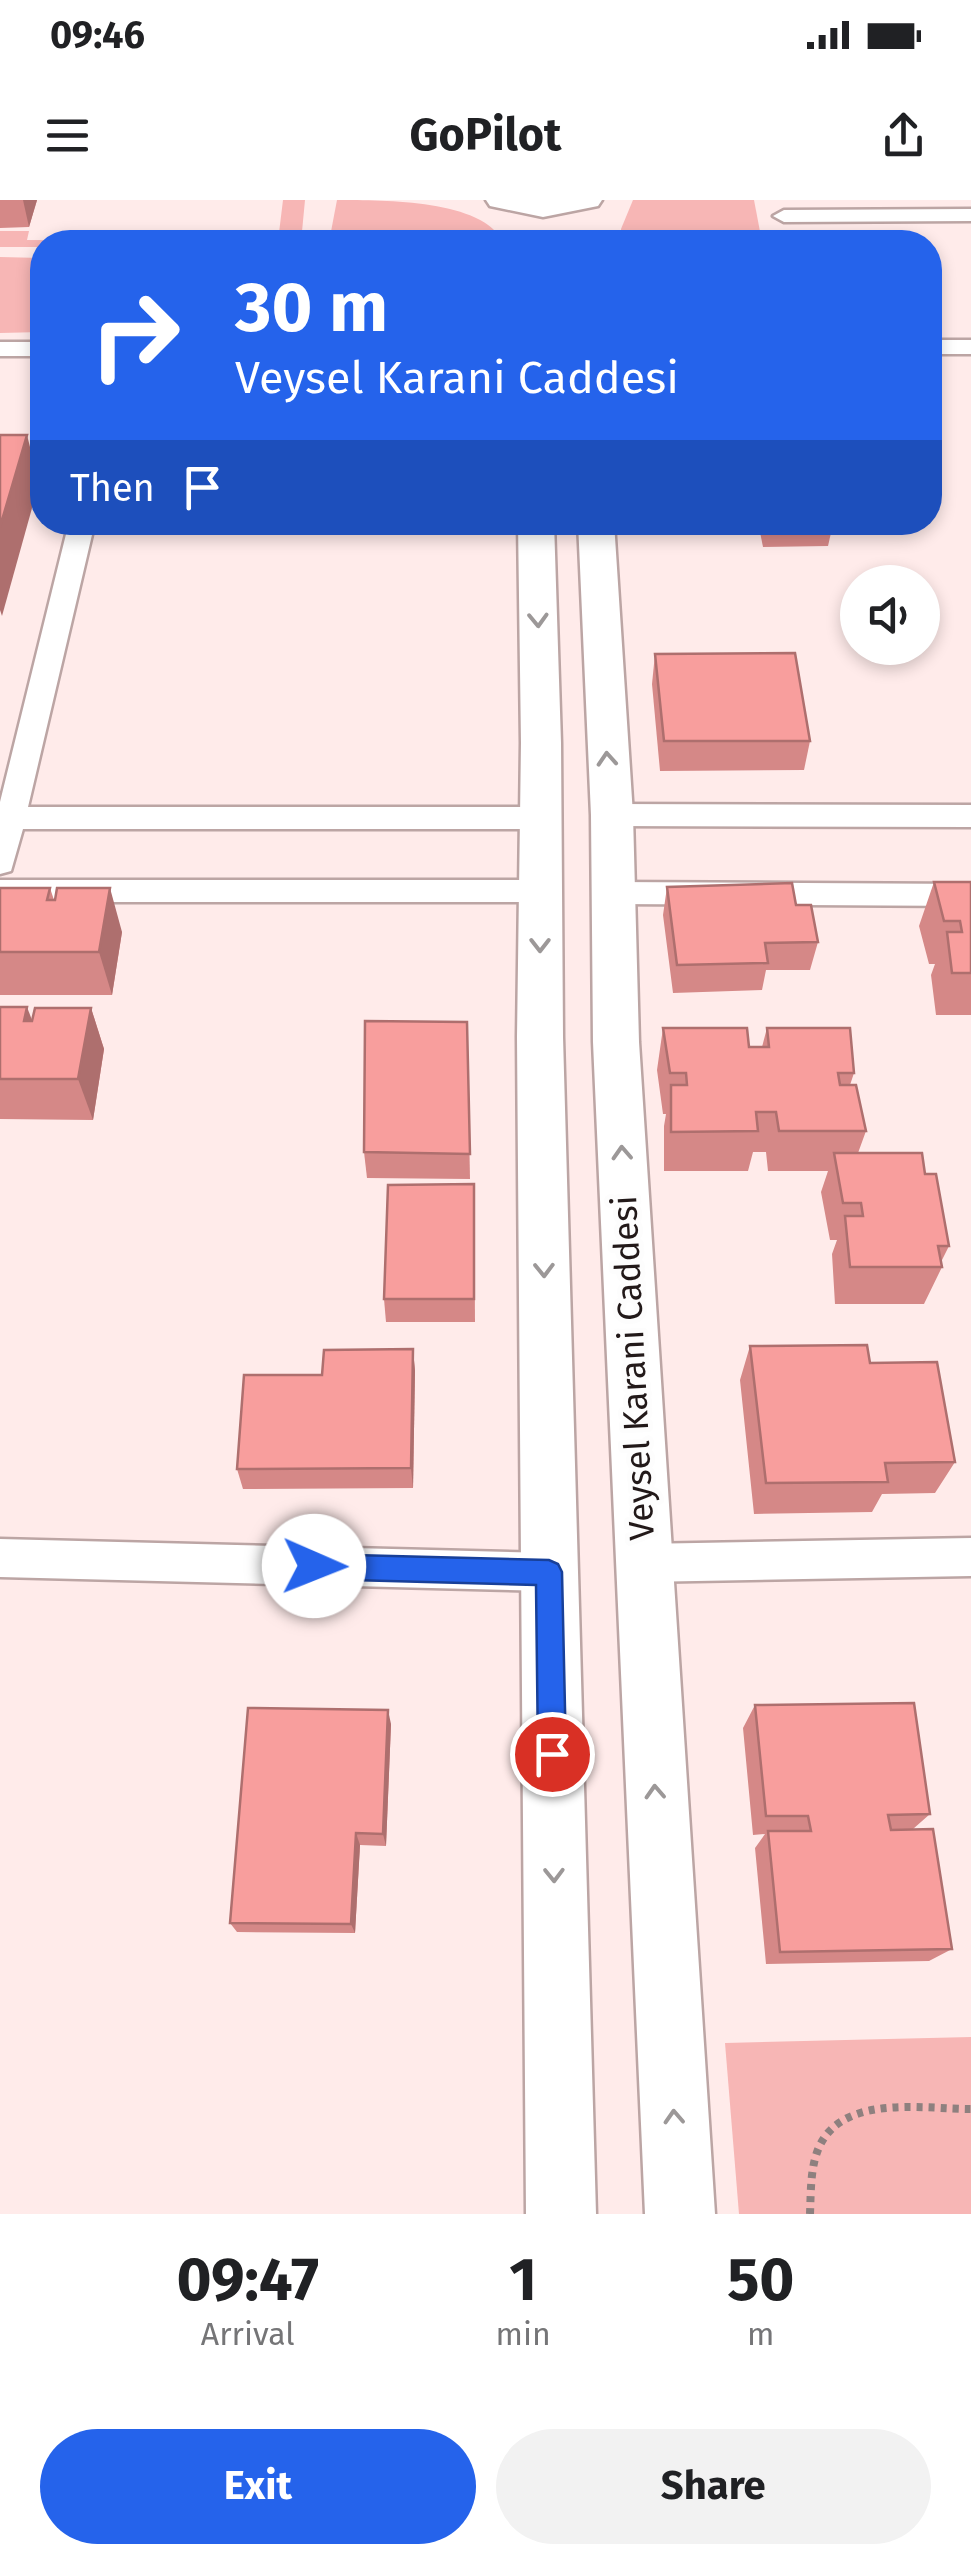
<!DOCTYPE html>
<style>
:root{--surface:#fff;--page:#f2f2f2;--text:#202124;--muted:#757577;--accent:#2563eb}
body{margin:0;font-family:"Fira Sans",sans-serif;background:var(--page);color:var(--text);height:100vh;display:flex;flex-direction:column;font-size:38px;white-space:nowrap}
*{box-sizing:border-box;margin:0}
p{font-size:32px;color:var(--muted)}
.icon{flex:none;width:55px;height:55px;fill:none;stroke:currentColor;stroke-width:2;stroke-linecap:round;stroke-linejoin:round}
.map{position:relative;height:2014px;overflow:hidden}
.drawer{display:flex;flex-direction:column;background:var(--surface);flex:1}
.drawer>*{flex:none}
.top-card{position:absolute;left:30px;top:30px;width:912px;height:305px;border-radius:40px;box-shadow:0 5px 15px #0003;background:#2563eb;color:#fff;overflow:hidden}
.tools{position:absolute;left:840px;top:365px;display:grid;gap:20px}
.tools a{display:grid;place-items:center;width:100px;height:100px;border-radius:50%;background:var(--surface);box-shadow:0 5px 15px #0003;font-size:50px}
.pin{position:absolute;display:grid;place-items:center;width:85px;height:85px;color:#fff;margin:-42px;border:5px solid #fff;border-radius:50%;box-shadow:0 2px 10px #0007}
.me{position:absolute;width:110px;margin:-55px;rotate:91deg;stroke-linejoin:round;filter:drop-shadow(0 0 8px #0008)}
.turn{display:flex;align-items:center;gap:35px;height:210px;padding:0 40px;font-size:45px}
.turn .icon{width:130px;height:130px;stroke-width:2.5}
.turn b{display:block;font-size:70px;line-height:85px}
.then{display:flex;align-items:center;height:95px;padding:0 40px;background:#0003;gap:20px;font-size:38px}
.eta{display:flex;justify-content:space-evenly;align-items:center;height:170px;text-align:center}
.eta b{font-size:60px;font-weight:700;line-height:70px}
.action{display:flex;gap:20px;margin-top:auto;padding:20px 40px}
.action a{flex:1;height:115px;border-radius:60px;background:var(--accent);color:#fff;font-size:40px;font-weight:700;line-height:115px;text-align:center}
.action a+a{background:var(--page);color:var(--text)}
.status{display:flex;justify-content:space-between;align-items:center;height:70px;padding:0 50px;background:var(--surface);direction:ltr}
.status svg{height:28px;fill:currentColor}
header{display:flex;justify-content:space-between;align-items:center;height:130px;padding:0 40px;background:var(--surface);font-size:45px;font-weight:700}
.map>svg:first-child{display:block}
</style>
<div class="status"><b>09:46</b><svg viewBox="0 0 49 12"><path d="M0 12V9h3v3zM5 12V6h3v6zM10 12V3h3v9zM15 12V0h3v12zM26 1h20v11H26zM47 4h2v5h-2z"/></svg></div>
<header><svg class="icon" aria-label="menu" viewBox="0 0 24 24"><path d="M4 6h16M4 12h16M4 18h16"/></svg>GoPilot<svg class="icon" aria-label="share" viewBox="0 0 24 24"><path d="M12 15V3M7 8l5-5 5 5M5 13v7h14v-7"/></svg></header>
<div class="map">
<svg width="971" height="2014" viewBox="0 0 971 2014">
<rect width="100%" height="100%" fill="#ffebea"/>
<g fill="#f7b6b5">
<polygon points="283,0 305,0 301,42 42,42 42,47 0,47 0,31 29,31 27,40 278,41"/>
<path d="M337 0C386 0 483 0 503 42H329Z"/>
<polygon points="633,0 754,0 762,42 622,42 621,29"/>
<polygon points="0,57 42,58 42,132 0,133"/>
<polygon points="971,1837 971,2014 739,2014 725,1843"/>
</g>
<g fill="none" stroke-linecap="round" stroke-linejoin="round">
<defs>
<g id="street">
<polygon points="971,9 971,21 784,22 773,16 784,10"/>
<rect x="930" y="140" width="41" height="14"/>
<rect x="0" y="142" width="42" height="14"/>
<polygon points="69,322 95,322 28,607 541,607 551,610 556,618 551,626 541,629 23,629 11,671 0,674 0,602"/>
<polygon points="612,604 971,605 971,627 612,626 602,623 597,615 602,607"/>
<polygon points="0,680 541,680 552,683 556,691 552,699 541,702 0,702"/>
<polygon points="611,682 971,684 971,706 611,704 600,701 596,693 600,685"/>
<polygon points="971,1338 971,1376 642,1382 628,1377 622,1363 628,1349 642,1344"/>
<polygon points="0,1339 549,1353 563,1358 569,1372 563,1386 549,1391 0,1377"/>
</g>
<g id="secondary">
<polygon points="486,0 602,0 598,6 543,17 490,6"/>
<polygon points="518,322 554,322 561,543 563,837 596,2014 526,2014 517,837 521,543"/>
<polygon points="578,322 614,322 633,615 639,842 715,2014 645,2014 593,842 591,615"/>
</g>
</defs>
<use href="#street" stroke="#bca5a4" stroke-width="5"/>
<use href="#secondary" stroke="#bca5a4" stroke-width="5"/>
<path stroke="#8e807f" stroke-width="8" stroke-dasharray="6 6" stroke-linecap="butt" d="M810 2014C811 1991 810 1966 820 1945 845 1894 925 1909 971 1909"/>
<use href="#street" fill="#fff" fill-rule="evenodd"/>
<use href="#secondary" fill="#fff" fill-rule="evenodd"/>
</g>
<g fill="#d58887">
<polygon points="0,0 37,0 29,27 0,28"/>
<polygon points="758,322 832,322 833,324 828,346 763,347"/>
<polygon points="655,454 810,541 804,570 660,571 652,484"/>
<polygon points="934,682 971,682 971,815 936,815 931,775 935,764 929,764 919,726"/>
<polygon points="667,687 818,742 810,770 766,770 762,790 673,793 663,715"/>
<polygon points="0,688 50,688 54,700 122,732 112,795 0,795"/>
<polygon points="0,807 32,821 91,808 104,849 93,920 0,919"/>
<polygon points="467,822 470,979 367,978 364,952"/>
<polygon points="663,828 749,847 762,847 767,828 854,873 850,885 866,931 858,953 925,974 949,1046 941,1062 942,1067 924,1104 835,1104 832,1054 837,1040 830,1040 821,992 828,971 768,971 766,952 753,952 748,971 664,971 664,926 666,914 663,914 657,870"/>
<polygon points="474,984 475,1122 386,1122 384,1099"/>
<polygon points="750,1146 870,1163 955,1262 935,1293 882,1294 872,1312 754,1314 740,1180"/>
<polygon points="413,1149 415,1171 413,1288 243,1289 237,1269 322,1175"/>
<polygon points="755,1505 930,1614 913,1629 952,1749 929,1761 766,1764 755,1648 765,1634 753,1635 743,1528"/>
<polygon points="391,1524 386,1646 360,1645 355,1733 237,1732 230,1723"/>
</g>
<g fill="#ae6f6e">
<polygon points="23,0 37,0 29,27"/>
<polygon points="27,235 39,283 2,416 0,410 0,327"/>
<polygon points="110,688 122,732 112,795 99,752"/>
<polygon points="27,807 43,849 24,821"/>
<polygon points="91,808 104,849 93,920 78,879"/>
<polygon points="413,1149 415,1171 413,1288 411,1268"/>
<polygon points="388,1510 391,1524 386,1646 383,1634"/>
<polygon points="356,1633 360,1645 355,1733 351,1724"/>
</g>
<g fill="#f89e9d" stroke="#ae6f6e" stroke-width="2.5">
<polygon points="0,235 27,235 0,327"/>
<polygon points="766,322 832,322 833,324 766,325"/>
<polygon points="795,453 810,541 664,541 655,454"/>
<polygon points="934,682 971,682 971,773 952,773 947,732 962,732 960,721 944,721"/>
<polygon points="792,683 796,705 811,705 818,742 765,743 768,763 677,765 667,687"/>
<polygon points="0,688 50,688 47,700 55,700 57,688 110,688 99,752 0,752"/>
<polygon points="0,807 27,807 24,821 32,821 35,808 91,808 78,879 0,879"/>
<polygon points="365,821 467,822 470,954 364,952"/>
<polygon points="663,828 747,828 749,847 769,847 767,828 850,828 854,873 838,873 840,885 856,885 866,931 779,931 776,912 756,912 758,931 671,932 671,885 687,885 686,873 670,873"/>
<polygon points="834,953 922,953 925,974 936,974 949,1046 938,1046 942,1067 850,1067 845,1016 863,1016 861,1003 843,1003"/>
<polygon points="474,984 474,1099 384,1099 388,985"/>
<polygon points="867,1145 870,1163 937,1162 955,1262 885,1263 888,1282 766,1283 750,1146"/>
<polygon points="413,1149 411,1268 237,1269 244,1175 322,1175 324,1150"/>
<polygon points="914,1503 930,1614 888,1615 891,1630 933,1629 952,1749 780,1752 768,1631 811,1631 808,1616 766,1616 755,1505"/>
<polygon points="248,1508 388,1510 383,1634 356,1633 351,1724 230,1723"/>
</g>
<defs><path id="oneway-chevron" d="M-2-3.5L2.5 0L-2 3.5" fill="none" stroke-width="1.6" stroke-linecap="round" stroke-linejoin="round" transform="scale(2.5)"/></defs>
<g stroke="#9c9898">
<use href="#oneway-chevron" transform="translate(538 420) rotate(88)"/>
<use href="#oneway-chevron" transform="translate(607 559) rotate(-94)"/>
<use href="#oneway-chevron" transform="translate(540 745) rotate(90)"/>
<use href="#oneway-chevron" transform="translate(622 953) rotate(-93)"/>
<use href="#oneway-chevron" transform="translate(544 1070) rotate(89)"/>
<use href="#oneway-chevron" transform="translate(655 1592) rotate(-93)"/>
<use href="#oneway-chevron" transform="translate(554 1675) rotate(89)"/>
<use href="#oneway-chevron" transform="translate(674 1917) rotate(-93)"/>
</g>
<polygon fill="#2563eb" stroke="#184099" stroke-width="2.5" points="314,1354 549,1360 558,1364 562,1372 566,1554 562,1564 552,1568 542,1564 538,1554 536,1385 314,1379 305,1375 301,1366 305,1358"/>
<g text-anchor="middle" stroke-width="10" stroke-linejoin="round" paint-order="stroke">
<g font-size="35" fill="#221919" stroke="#fdfdfd">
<text transform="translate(633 1168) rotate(-93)" y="12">Veysel Karani Caddesi</text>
</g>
</g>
</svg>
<div class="tools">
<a><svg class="icon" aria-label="sound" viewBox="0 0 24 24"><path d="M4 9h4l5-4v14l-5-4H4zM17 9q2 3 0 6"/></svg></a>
</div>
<div class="pin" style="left:552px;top:1554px;background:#d93025"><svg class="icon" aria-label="arrive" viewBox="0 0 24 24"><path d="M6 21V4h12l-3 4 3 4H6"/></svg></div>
<svg class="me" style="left:314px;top:1366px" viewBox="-20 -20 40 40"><circle r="19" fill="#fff"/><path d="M0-13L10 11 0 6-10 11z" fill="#2563eb"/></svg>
<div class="top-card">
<div class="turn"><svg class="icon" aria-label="right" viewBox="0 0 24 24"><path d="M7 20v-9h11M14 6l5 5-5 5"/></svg><div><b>30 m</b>Veysel Karani Caddesi</div></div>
<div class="then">Then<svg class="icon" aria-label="arrive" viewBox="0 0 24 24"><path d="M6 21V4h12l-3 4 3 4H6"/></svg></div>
</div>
</div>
<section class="drawer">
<div class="eta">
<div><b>09:47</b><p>Arrival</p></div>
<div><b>1</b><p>min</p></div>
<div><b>50</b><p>m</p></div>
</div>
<div class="action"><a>Exit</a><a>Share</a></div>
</section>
